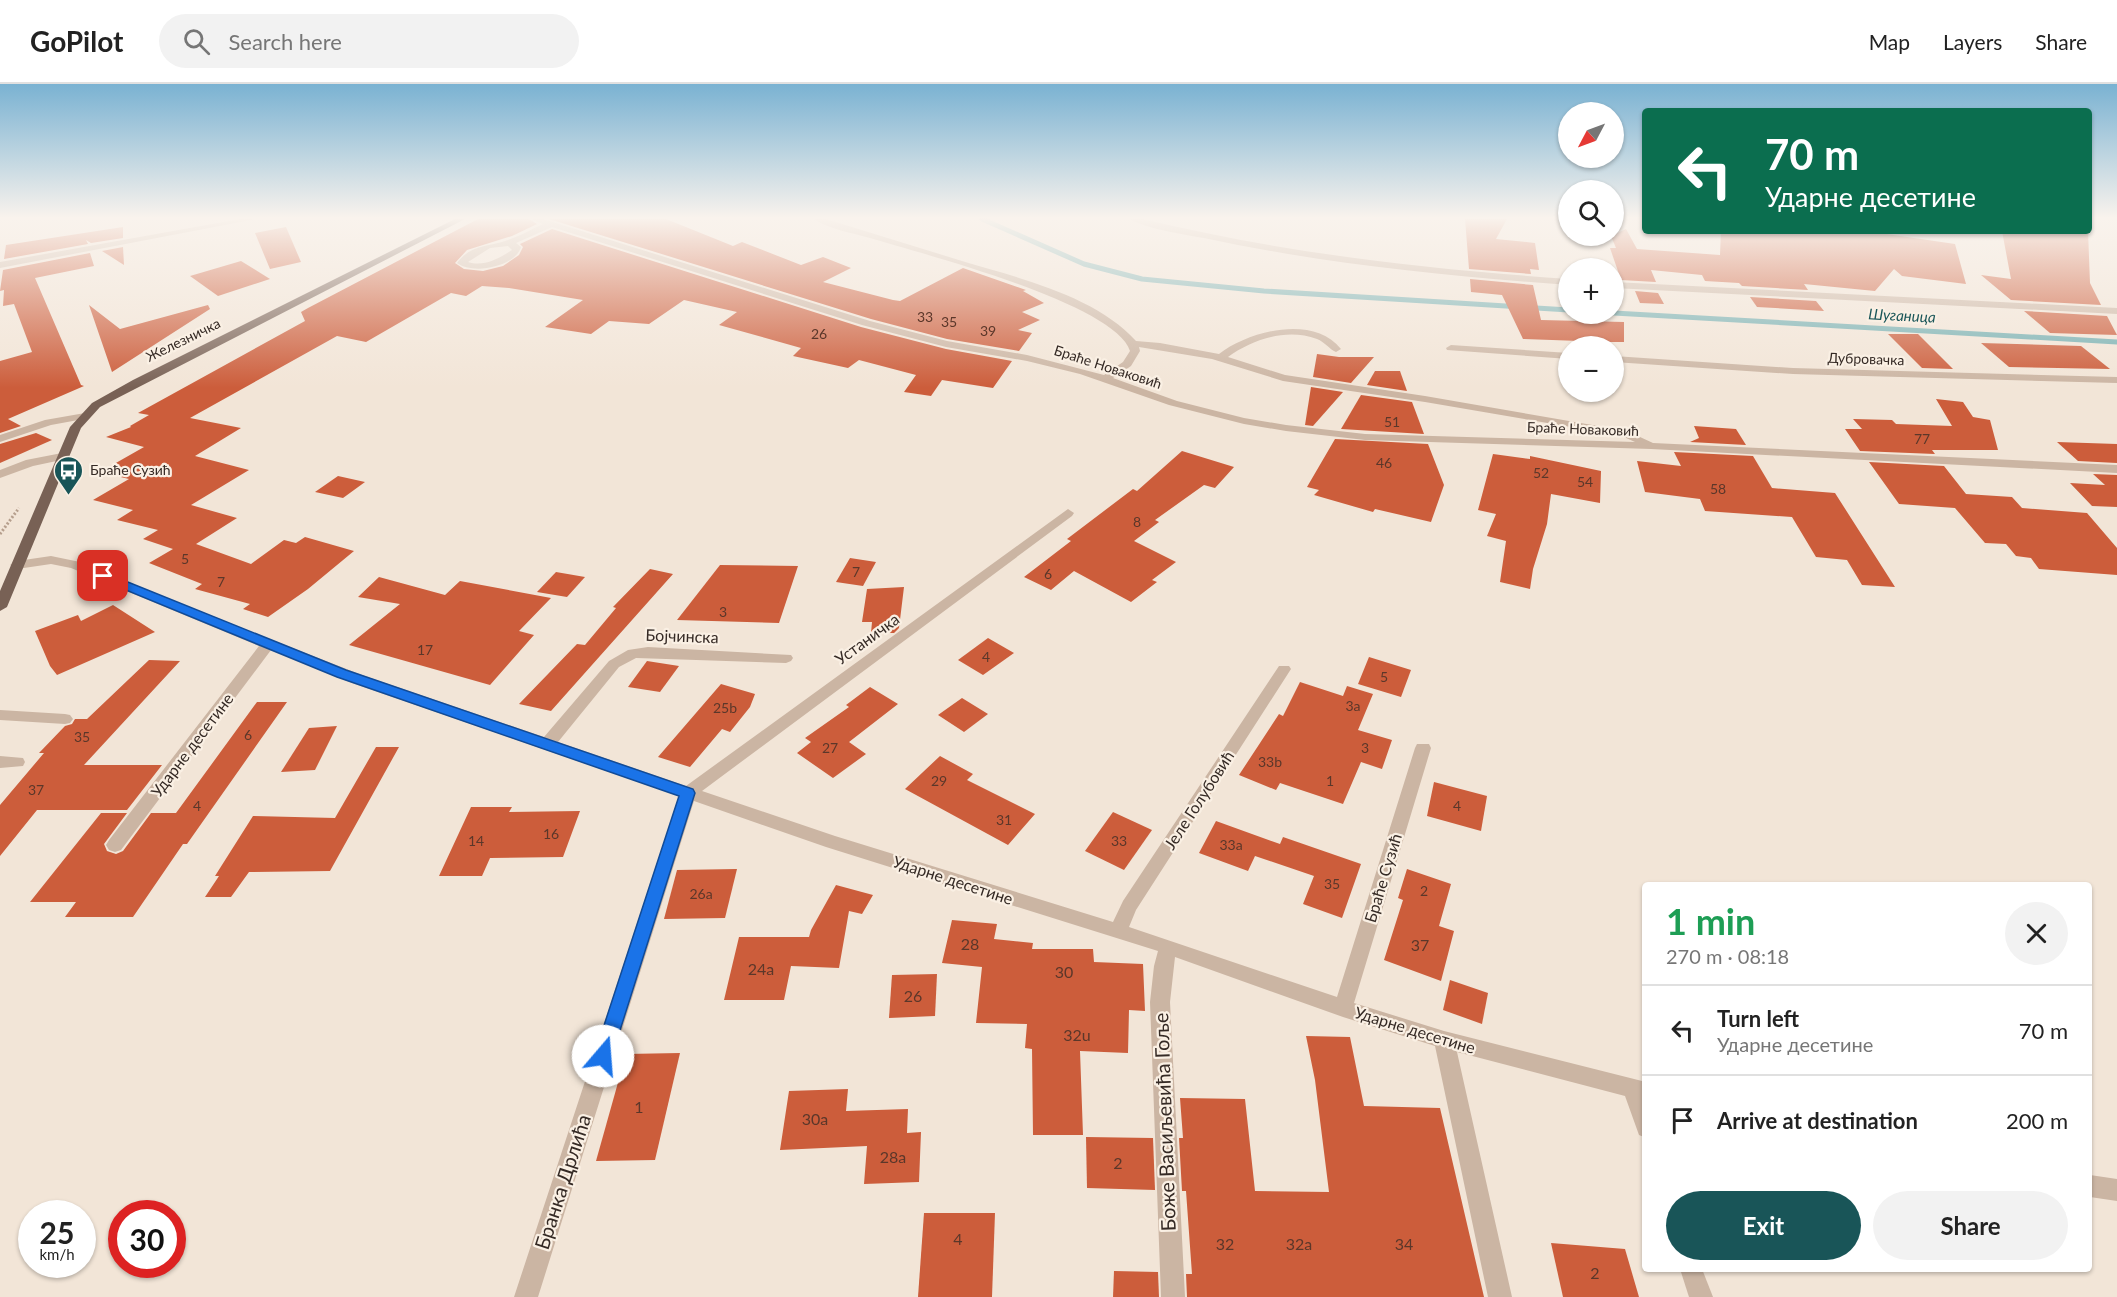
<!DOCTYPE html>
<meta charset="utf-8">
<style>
:root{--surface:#fff;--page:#f2f2f2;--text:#222;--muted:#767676;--line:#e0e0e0;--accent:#195558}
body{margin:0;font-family:Lato,sans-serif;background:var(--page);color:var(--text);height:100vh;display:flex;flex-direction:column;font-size:22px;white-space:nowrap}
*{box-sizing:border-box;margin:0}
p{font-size:20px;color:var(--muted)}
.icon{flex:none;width:33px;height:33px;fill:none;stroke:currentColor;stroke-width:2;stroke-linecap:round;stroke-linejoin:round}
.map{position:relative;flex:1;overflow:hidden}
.panel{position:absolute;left:1642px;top:798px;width:450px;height:390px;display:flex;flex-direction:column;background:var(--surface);border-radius:6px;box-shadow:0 2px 4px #0004}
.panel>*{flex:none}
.hud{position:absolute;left:1642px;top:24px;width:450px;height:126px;border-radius:6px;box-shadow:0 2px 4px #0004;background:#0b6e4f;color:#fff;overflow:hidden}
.needle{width:39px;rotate:229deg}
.fabs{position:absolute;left:1558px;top:18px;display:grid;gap:12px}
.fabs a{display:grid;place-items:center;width:66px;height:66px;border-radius:50%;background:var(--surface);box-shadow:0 2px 4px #0004;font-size:30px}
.speed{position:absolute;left:18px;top:1116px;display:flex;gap:12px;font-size:30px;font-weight:700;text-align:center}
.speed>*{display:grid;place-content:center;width:78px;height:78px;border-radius:50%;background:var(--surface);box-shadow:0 2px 4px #0004;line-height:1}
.speed small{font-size:15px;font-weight:400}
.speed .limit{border:9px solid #d22;background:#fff;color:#111}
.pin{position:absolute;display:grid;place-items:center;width:51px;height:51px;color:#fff;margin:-26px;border-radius:12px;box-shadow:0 3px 9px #0006}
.me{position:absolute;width:66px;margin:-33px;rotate:18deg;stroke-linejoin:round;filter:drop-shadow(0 0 4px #0008)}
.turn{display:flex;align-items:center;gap:21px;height:126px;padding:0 24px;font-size:27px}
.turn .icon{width:78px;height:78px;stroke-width:2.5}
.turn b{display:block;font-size:42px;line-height:51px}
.round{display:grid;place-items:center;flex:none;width:63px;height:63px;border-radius:32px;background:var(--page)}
.overview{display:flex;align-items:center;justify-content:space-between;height:102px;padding:0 24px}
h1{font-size:36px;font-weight:700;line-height:45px;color:#1e9e55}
.primary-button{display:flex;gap:12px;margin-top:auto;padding:12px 24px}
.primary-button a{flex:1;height:69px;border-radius:36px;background:var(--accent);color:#fff;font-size:24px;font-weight:700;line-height:69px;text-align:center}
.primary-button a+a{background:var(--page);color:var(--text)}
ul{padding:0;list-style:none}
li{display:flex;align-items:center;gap:18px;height:90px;padding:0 24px;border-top:2px solid var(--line)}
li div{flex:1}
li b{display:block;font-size:22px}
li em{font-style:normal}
header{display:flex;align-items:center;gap:36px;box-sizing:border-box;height:84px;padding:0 30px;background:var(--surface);border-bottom:2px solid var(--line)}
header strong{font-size:28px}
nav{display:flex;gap:33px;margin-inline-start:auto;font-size:21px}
.search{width:420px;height:54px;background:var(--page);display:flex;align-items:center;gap:15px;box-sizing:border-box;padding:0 21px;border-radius:33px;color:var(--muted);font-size:22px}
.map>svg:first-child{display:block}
</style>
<header>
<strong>GoPilot</strong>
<div class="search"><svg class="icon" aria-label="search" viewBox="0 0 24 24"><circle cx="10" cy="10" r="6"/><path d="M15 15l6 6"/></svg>Search here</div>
<nav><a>Map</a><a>Layers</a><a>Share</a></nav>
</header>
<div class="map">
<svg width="2117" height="1213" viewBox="0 0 2117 1213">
<rect width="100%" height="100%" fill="#f2e5d7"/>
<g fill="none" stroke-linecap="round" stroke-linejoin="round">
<g stroke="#75afb1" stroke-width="5">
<polyline points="982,135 1084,180 1142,195 1264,207 1569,226"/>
<polyline points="1614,229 2117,258"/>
</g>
</g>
<g fill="#cc5d3b">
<polygon points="478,135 529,135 537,140 512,152 467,166 455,179 464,185 483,187 503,182 519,171 523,163 520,160 552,145 861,243 946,265 1012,277 993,304 942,296 931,312 904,308 916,291 859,276 848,284 793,272 801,264 719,241 737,228 684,216 649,240 609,237 591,250 545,243 583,216 509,204 482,202 466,212 451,209 366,258 337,252 190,334 241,344 195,372 249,386 191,421 237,434 196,460 251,480 284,456 296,459 305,453 354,467 308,505 268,533 243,525 250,520 195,505 202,500 149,479 173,465 143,455 158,446 117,436 133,426 93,416 129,395 100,388 144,363 106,353 131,343 130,342 149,331 138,329 305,237 301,228 308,224"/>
<polygon points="549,135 666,135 733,162 742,158 801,181 823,173 851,184 823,198 893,216 900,217 963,184 1026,206 1023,207 1044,219 1022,228 1040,236 1018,246 1032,249 1019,267 947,255 871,235"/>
<polygon points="1465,135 1507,135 1496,155 1535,159 1539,186 1530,185 1531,190 1469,185"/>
<polygon points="123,143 123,154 91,159 86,156 88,160 4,175 6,161"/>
<polygon points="286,143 301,178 270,185 255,149"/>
<polygon points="1626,145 1637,165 1720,171 1721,147 1866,147 1955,160 1966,200 1902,192 1894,185 1875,207 1804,200 1808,206 1742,202 1739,199 1705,197 1702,191 1651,186 1656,198 1621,196 1610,164 1616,164 1611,152"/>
<polygon points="2002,147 2088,147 2090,199 2101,221 2011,216 1981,191 2011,195"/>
<polygon points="123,163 124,181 102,167"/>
<polygon points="90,169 94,182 35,194 81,301 84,302 8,335 21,342 0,349 0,277 32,268 14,220 3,222 4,206 0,207 3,186"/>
<polygon points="241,177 270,195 218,212 190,192"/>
<polygon points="1470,195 1533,201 1541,236 1624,238 1624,258 1608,258 1611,262 1583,262 1580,257 1523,255 1502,211 1471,208"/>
<polygon points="1635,207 1658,209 1664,220 1640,219"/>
<polygon points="1750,213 1816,217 1824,227 1757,223"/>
<polygon points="89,221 120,245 208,221 210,225 112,288"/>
<polygon points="2024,227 2107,232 2117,251 2050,249"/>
<polygon points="1888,250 1918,250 1953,285 1922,284"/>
<polygon points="1981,259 2081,262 2110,285 2009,283"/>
<polygon points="1317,270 1339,273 1374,273 1351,299 1313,293"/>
<polygon points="1375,287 1400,287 1407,307 1367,301"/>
<polygon points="1311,303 1343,308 1313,342 1305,341"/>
<polygon points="1361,311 1412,318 1424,350 1341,345"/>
<polygon points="1936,315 1963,318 1973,333 1990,336 1998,366 1932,366 1935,370 1860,367 1845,345 1862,345 1853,335 1892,336 1896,340 1952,342"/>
<polygon points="1694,342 1736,345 1746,361 1690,358 1699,354"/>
<polygon points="36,349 52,356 0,379 0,360"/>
<polygon points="1335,355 1428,360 1444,401 1431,438 1375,425 1373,428 1314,411 1319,406 1307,403"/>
<polygon points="2057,358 2117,360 2117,379 2078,377"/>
<polygon points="1182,367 1234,383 1215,404 1204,401 1155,436 1159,438 1134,457 1176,478 1152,496 1157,498 1131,518 1074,487 1051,506 1024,493 1071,457 1067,455 1133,405 1137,407"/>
<polygon points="1674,368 1753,372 1772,404 1835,409 1895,503 1862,501 1847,476 1816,473 1792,433 1705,427 1700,415 1645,408 1637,377 1681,382"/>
<polygon points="1493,370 1530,375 1530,372 1601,387 1600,419 1551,410 1547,440 1533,485 1530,505 1500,498 1506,457 1487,452 1496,430 1478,426"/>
<polygon points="1869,378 1944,382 1966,410 2012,413 2022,424 2087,429 2117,464 2117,491 2039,485 2031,474 2016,472 2006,460 1985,459 1955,424 1899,420"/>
<polygon points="2093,390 2117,391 2117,423 2092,422 2070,399 2105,401"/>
<polygon points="338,392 365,398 343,414 315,408"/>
<polygon points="850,474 876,478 863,502 836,498"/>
<polygon points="720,481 798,482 779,539 677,536"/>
<polygon points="650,485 673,490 551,627 519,620 577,560 585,561 616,524 613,523"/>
<polygon points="556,488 585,493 567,513 537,508"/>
<polygon points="379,493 445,511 460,497 551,514 519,547 534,551 490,601 349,561 400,520 358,513"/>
<polygon points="904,503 899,544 894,549 871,549 872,538 862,538 867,505"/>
<polygon points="113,521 155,548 57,591 50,582 35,547 78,531 81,537"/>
<polygon points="988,554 1014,569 983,591 958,576"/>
<polygon points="1369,573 1411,586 1401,613 1358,600"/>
<polygon points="149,576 180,577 84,681 162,681 127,726 37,726 0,772 0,721 44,669 39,669 65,642 72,640 75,635 87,635"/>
<polygon points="647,577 679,582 660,608 628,603"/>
<polygon points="1300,598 1343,612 1347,602 1373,610 1358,646 1392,656 1382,685 1361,678 1343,720 1280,699 1276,706 1239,691 1279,630 1283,632"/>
<polygon points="721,600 755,610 750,623 730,648 722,645 690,683 658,673"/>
<polygon points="870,603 898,620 849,658 866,670 833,694 797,669 811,658 805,654 849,623 846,621"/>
<polygon points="962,614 988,630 964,648 938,631"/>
<polygon points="257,618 287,618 187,760 183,760 133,833 65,833 76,818 30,818 101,729 127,729 104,760 107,767 116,770 123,767 151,729 176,729"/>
<polygon points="337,642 315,686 281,688 309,644"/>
<polygon points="376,663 399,663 330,787 249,788 231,813 205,813 219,792 215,792 253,732 335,734"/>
<polygon points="940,672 973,690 967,696 1035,730 1008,761 905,705"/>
<polygon points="1434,698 1487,712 1481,747 1427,732"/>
<polygon points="471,723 512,723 509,728 580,727 563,773 490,774 482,792 439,792"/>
<polygon points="1113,728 1152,746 1124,786 1085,767"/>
<polygon points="1216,737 1280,760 1283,753 1361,780 1342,834 1303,820 1314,792 1255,772 1248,787 1199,769"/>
<polygon points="737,785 725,834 664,835 677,786"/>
<polygon points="1407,785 1451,800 1439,842 1454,847 1441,897 1384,876 1403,816 1398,814"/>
<polygon points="836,801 873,811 862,830 849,827 839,884 791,882 784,916 724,916 739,853 809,853 811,846"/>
<polygon points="952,836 997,840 994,855 1033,859 1032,865 1093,865 1094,878 1143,880 1145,927 1129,926 1128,969 1080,967 1083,1051 1033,1051 1032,965 1025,964 1027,940 976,939 982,883 942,879"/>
<polygon points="937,890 935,932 889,934 892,891"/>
<polygon points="1450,896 1488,909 1482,940 1443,926"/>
<polygon points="1306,952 1350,953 1364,1022 1440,1024 1484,1213 1187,1213 1186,1190 1192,1190 1186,1107 1182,1107 1179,1054 1183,1054 1180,1014 1245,1015 1255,1107 1329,1108 1315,996"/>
<polygon points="680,969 655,1076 596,1077 626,970"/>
<polygon points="848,1005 846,1027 908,1025 907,1049 921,1048 919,1098 864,1100 867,1062 780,1066 789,1007"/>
<polygon points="1086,1053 1153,1054 1155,1106 1087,1104"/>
<polygon points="924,1129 995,1129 992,1213 918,1213"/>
<polygon points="1551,1159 1625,1165 1639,1213 1563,1213"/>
<polygon points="1114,1187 1158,1188 1159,1213 1113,1213"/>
</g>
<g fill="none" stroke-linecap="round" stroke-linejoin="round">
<polyline stroke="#b69f8d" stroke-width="3" stroke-dasharray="2 2" stroke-linecap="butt" points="0,450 19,424"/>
<g fill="#cbb5a3" fill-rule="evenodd">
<polygon points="240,135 256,135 0,184 0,178"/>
<path d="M531 135H543L870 237 947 257 1027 271 1104 291 1123 278 1130 267C1115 219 919 169 870 154 853 149 828 145 814 135H826C871 149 917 163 962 177 1019 194 1096 212 1136 257L1160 259 1219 270C1249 247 1313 230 1341 265L1336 268C1329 265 1325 258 1317 255 1287 244 1253 255 1228 273L1285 291 1425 312 1627 347 1653 359 2117 381V389L1651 365 1365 356 1286 347 1244 340 1169 321 1080 290 1027 277 946 263 862 241 552 143 516 159 521 163C515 183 473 191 457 179 471 160 489 163 508 156 520 152 532 145 543 140ZM508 162 512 166C498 175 484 183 468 178L490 164ZM1139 263 1212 275 1283 297 1425 318 1594 347 1624 353 1635 358 1365 350 1286 341 1244 334 1177 317 1113 294 1131 282 1140 267Z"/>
<path d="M1130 135H1143C1283 169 1425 185 1569 195V201C1446 192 1325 180 1204 154 1186 151 1143 144 1130 135Z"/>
<polygon points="1614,198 2117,224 2117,230 1614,204"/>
<polygon points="1451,261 1569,269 1569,275 1447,266 1446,264"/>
<polygon points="1614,272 1793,284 2117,293 2117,299 1793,290 1614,278"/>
<polygon points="85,329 91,332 89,334 51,341 0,358 0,351 45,336"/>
<polygon points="62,369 66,371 66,375 33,382 0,394 0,386 26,376"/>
<polygon points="1068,425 1074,429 1072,432 702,707 835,752 1113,838 1123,817 1279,582 1289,582 1291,585 1136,826 1129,843 1337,913 1415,664 1417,660 1429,660 1431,664 1354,919 1444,947 1646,998 1646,1054 1639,1051 1625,1012 1457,968 1512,1213 1488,1213 1435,962 1343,933 1175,873 1170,918 1185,1213 1161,1213 1150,918 1154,882 1158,867 826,763 694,717 538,1213 514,1213 679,712 352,599 271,566 121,766 115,768 109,766 106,761 109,756 259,562 71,484 51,480 17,485 10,481 17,477 51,472 80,478 174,518 362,591 544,653 609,577 628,566 648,563 791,571 793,574 791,577 786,579 636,574 619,583 558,658 686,702"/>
<polygon points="0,626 65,630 70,631 73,635 70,639 65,640 0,636"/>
<polygon points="0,672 23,674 25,678 23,682 0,684"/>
<polygon points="2090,1091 2117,1095 2117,1117 2090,1113"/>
<polygon points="1680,1185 1702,1185 1713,1213 1689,1213"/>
</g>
<polygon fill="#786155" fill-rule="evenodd" points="455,135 465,135 100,323 81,344 7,523 0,527 0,507 70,343 92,319 133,296"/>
</g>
<linearGradient id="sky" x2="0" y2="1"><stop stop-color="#7ab2d2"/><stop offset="0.44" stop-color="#f9f3ed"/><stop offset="1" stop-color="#f9f3ed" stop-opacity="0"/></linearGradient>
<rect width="2117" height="304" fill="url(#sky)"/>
<polygon fill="#1a73e8" stroke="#114b97" stroke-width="1.5" points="103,488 346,586 693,705 695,709 610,978 603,980 597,978 594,972 679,712 337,593 99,495 97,492"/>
<defs>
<symbol id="bus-pin" viewBox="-11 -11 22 30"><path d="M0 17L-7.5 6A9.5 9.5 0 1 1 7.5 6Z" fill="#195558" stroke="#faf0e4"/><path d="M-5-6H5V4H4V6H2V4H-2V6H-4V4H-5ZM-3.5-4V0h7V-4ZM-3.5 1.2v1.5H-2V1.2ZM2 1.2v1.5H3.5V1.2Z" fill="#fff"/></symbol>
</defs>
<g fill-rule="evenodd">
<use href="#bus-pin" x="52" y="370" width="33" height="45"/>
</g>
<g text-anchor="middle" stroke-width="4.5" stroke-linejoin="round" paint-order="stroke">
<g font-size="14" fill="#5b372a">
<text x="925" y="238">33</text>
<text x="949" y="243">35</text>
<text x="988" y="252">39</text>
<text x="819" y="255">26</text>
<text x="1392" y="343">51</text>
<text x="1922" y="360">77</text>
<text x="1384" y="384">46</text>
<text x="1541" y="394">52</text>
<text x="1585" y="403">54</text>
<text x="1718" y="410">58</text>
<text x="1137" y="443">8</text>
<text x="185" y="480">5</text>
<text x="856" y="493">7</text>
<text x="1048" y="495">6</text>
<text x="221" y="503">7</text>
<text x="723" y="533">3</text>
<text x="425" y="571">17</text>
<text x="986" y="578">4</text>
<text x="1384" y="598">5</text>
<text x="1353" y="627">3a</text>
<text x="725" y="629">25b</text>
<text x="248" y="656">6</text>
<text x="82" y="658">35</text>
<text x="830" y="669">27</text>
<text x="1365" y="669">3</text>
<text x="1270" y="683">33b</text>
<text x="939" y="702">29</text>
<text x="1330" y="702">1</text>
<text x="36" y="711">37</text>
<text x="197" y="727">4</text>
<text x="1457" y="727">4</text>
<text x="1004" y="741">31</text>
<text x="551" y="755">16</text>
<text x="476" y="762">14</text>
<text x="1119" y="762">33</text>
<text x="1231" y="766">33a</text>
<text x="1332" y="805">35</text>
<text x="1424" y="812">2</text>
<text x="701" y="815">26a</text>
</g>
<g font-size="14" fill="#352a25" stroke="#faf0e4">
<text transform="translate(183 256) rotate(-26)" y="5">Железничка</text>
<text transform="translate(1866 275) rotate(2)" y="5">Дубровачка</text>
<text transform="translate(1108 283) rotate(18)" y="5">Браће Новаковић</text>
<text transform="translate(1583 345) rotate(2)" y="5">Браће Новаковић</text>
</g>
<g font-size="14" fill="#352a25" stroke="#faf0e4" text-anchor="start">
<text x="90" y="391">Браће Сузић</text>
</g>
<g font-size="15" font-style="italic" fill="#195558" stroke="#faf0e4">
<text transform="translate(1902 232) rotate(3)" y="5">Шуганица</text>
</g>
<g font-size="16" fill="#352a25" stroke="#faf0e4">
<text transform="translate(682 552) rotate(2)" y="6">Бојчинска</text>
<text transform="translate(867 555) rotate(-36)" y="6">Устаничка</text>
<text transform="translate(192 661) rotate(-53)" y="6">Ударне десетине</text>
<text transform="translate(1199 716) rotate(-57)" y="6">Јеле Голубовић</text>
<text transform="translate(1383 794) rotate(-73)" y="6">Браће Сузић</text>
<text transform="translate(953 796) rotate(18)" y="6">Ударне десетине</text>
<text transform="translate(1415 946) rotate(17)" y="6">Ударне десетине</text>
</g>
<g font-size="16" fill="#5b372a">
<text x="970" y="866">28</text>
<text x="1420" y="867">37</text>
<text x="761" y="891">24a</text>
<text x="1064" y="894">30</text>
<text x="913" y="918">26</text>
<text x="1077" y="957">32u</text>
<text x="639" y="1029">1</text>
<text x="815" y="1041">30a</text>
<text x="893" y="1079">28a</text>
<text x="1118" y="1085">2</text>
<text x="958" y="1161">4</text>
<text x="1225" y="1166">32</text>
<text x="1299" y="1166">32a</text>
<text x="1404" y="1166">34</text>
<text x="1595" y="1195">2</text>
</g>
<g font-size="20" fill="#352a25" stroke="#faf0e4">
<text transform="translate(1165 1038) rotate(-92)" y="7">Боже Васиљевића Гоље</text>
<text transform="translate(563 1098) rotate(-72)" y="7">Бранка Дрлића</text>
</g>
</g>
</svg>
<div class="fabs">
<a><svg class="needle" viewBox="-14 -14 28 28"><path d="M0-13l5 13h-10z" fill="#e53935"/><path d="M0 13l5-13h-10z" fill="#767676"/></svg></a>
<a><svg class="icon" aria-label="search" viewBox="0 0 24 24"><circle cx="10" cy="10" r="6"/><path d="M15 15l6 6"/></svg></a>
<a>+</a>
<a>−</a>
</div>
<div class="speed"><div>25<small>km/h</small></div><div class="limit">30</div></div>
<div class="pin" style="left:103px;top:492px;background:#d93025"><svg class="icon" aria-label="arrive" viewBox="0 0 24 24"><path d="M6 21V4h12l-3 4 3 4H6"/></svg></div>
<svg class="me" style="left:603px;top:972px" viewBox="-20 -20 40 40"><circle r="19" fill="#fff"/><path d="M0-13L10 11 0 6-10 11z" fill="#1a73e8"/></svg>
<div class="hud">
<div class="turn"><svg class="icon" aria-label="left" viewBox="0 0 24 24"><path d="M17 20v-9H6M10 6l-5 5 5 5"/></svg><div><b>70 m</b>Ударне десетине</div></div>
</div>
<section class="panel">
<div class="overview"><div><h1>1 min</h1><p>270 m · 08:18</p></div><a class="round"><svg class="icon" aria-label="close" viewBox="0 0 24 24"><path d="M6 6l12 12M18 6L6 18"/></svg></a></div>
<ul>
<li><svg class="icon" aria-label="left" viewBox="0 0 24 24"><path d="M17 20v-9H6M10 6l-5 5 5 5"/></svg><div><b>Turn left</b><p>Ударне десетине</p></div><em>70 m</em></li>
<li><svg class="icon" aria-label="arrive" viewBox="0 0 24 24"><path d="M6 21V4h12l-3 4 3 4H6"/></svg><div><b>Arrive at destination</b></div><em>200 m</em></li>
</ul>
<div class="primary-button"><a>Exit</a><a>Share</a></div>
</section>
</div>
